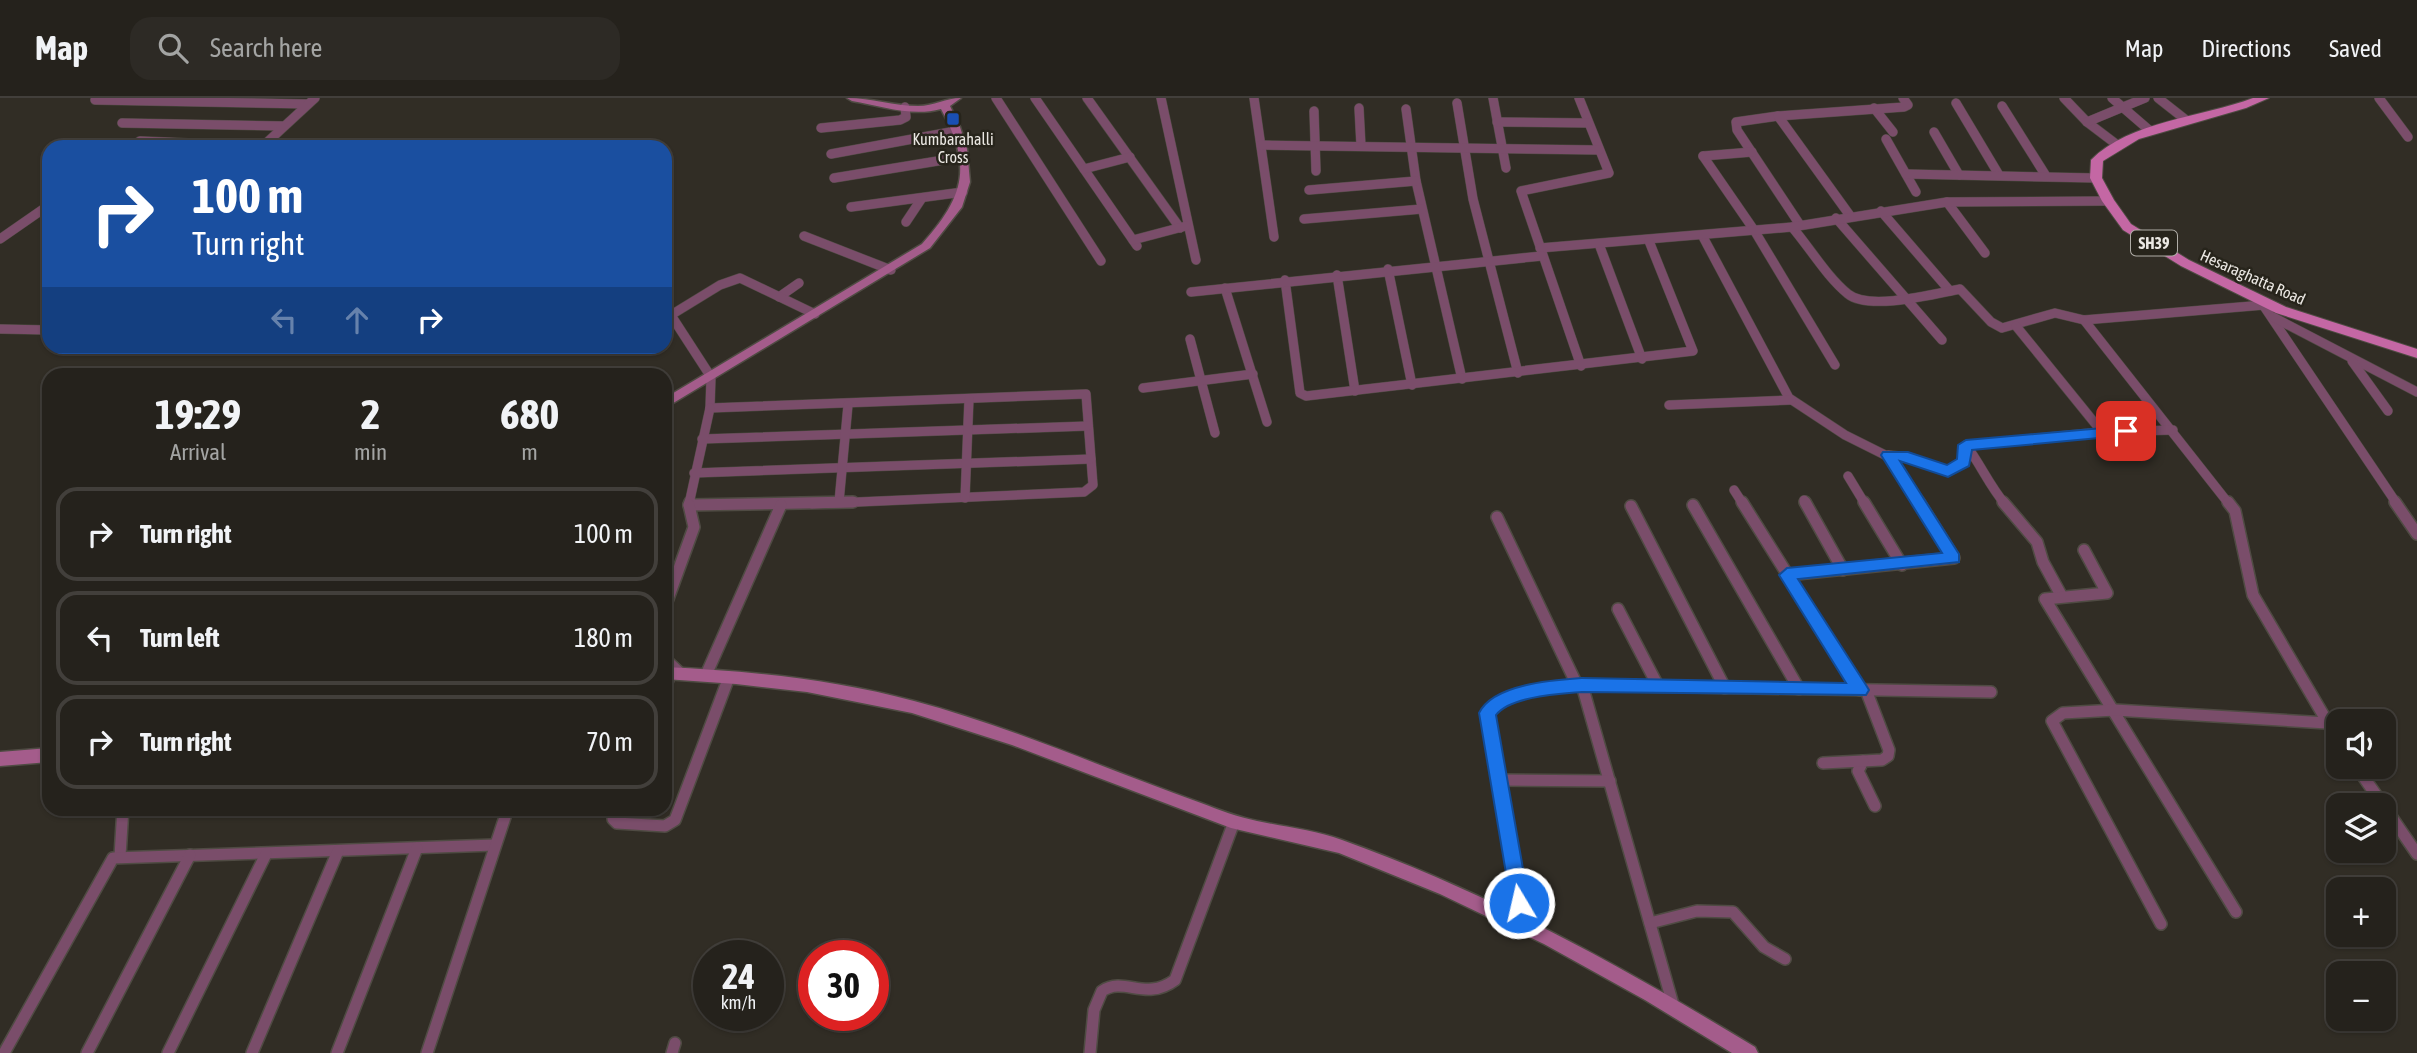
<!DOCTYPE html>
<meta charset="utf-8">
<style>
:root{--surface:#25221c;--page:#2d2a25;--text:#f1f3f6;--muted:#a3a4a3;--line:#423f3b}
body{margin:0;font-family:"Asap Condensed",sans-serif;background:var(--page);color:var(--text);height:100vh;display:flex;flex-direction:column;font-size:26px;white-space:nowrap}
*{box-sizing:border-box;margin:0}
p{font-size:23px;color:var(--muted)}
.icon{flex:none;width:38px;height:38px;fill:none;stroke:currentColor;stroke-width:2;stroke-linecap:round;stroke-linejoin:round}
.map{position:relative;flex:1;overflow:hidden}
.panel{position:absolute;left:42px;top:270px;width:630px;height:448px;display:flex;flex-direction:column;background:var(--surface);border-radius:21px;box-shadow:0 2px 5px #0004,0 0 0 2px var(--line)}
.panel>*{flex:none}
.hud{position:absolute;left:42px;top:42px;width:630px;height:214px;border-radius:21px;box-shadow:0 2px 5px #0004,0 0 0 2px var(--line);background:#1a4fa0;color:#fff;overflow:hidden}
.controls{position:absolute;left:2326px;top:611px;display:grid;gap:14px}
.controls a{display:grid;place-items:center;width:70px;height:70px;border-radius:14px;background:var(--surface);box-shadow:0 2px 5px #0004,0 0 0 2px var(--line);font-size:35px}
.speed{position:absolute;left:693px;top:842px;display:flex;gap:14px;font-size:35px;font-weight:700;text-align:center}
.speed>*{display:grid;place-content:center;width:91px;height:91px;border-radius:50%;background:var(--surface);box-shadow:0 2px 5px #0004,0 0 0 2px var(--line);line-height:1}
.speed small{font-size:18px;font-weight:400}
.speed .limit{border:10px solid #d22;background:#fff;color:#111}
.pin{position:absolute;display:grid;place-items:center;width:60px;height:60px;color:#fff;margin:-30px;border-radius:14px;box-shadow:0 4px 10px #0006}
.me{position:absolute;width:77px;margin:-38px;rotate:351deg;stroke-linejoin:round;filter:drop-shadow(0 0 5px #0008)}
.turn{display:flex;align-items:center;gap:24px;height:147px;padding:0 35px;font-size:32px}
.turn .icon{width:91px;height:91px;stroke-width:2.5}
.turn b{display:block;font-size:49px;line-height:60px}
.lanes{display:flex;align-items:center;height:66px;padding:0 35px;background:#0003;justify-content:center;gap:35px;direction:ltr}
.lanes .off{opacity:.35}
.eta{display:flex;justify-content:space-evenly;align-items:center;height:119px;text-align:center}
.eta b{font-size:42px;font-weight:700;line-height:49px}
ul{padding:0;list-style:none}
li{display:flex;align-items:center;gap:21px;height:94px;margin:0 14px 10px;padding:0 21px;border:4px solid var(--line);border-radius:21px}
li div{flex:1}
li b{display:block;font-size:26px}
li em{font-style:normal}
header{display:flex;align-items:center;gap:42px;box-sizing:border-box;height:98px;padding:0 35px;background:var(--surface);border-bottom:2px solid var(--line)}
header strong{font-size:33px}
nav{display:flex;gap:38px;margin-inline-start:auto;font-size:24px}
.search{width:490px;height:63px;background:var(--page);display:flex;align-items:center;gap:18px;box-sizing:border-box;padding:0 24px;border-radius:21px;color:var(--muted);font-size:26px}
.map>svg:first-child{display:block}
</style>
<header>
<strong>Map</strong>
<div class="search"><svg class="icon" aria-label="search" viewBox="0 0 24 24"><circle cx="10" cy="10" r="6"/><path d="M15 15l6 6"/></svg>Search here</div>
<nav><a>Map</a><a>Directions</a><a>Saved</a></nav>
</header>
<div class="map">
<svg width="2417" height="955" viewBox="0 0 2417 955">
<rect width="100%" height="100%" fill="#312d25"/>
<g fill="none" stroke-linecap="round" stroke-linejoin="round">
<defs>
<g id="street-far1">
<polyline points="996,0 1101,163"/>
<polyline points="1035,0 1137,148"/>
<polyline points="1087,0 1180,130"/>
<polyline points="1161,0 1196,162"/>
<polyline points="1254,0 1274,139"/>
<polyline points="1493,0 1506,70"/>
<polyline points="1579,0 1609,75 1521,93 1581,268"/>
<polyline points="2064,0 2087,24 2116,46"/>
<polyline points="2112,0 2149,32"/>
<polyline points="2158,0 2186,22"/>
<polyline points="2379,0 2408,39"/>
<polyline points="95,2 308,6"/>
<polyline points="1457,5 1473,101 1518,275"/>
<polyline points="1956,5 1999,77"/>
<polyline points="2002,8 2046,78"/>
<polyline points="1359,10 1361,48"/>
<polyline points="1874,10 1893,34"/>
<polyline points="1406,11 1416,83 1462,281"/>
<polyline points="1314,13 1316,73"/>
<polyline points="1778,18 1736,24 1737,32 1800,127"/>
<polyline points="1497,24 1588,25"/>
<polyline points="2087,24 2145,0"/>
<polyline points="122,25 284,28"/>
<polyline points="821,30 900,22 906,19 905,9"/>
<polyline points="1934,34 1959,77"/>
<polyline points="1886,41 1916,94"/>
<polyline points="1261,47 1599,52"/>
<polyline points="131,49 140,43 263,48"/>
<polyline points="262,49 315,0"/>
<polyline points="831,56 956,33"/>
<polyline points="1703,58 1754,132 1835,267"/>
<polyline points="1703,58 1752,54"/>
<polyline points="1084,71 1130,59"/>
<polyline points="1906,76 2096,80"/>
<polyline points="834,80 962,59"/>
<polyline points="1309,92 1416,83"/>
<polyline points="1947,104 1985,155"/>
<polyline points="851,109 963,94"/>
<polyline points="1881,113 1950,193"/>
<polyline points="1851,119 1778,18 1904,9 1908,7 1903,0"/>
<polyline points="1836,120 1942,242"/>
<polyline points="1304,121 1422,111"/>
<polyline points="906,124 922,100"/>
<path d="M1792 129C1810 150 1827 179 1848 196 1869 213 1934 196 1960 191L1991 224 2002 230 2055 215 2084 222 2264 207"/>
<polyline points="1702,137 1789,300 1845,337 1891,360 1920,406"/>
<polyline points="804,138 891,172"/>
<polyline points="0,141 49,107"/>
<polyline points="1133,142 1186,128"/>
<polyline points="1599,146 1642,261"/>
<polyline points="1540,150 1792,129 1947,104 2108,103"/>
<polyline points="1388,171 1412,287"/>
<polyline points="1337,177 1355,293"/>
<polyline points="1285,182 1300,295 1306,298 1693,253 1649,143"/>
<polyline points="1225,190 1267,324"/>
<polyline points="1191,194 1542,158"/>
<polyline points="779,199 799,185"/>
<polyline points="2261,204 2397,406"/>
<polyline points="665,208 711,279 710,310"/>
<polyline points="671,217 720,187 740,180 815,216"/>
<polyline points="2273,219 2417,294"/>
<polyline points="2084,222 2229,406"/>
<polyline points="2016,228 2102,334 2173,332"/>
<polyline points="0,231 49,232"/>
<polyline points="1190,241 1215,335"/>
<polyline points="2352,263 2388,313"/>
<polyline points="1143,290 1253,276"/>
<polyline points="1669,307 1791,302"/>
<polyline points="710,310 1086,296 1093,387 1084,394 812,406"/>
<polyline points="702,341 1088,328"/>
<path d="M1966 347C1981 367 1989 387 2005 406"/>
<polyline points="1888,357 1908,359 1948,374 1964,364 1966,347 2102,334"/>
<polyline points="694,375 1091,361"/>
<polyline points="1848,378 1865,406"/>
<polyline points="1734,392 1743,406"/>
<polyline points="965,400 969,301"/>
<polyline points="1804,402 1806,406"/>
<polyline points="839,404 848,307"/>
<polyline points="689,406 710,310"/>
</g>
<g id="street">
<polyline points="690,404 689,407 853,404"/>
<polyline points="1742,404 1860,592"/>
<polyline points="1805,404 1843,472"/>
<polyline points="1864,404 1902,467"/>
<polyline points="2003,404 2037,444 2043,464 2061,497"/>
<polyline points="2228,404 2235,413 2253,497 2338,642"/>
<polyline points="2395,404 2417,436"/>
<polyline points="1693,407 1799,591"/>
<polyline points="1631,408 1725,590"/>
<polyline points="1497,419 1577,587"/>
<polyline points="2084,452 2107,495 2045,501 2236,814"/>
<polyline points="1787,477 1954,460 1919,404"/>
<polyline points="665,509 694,429 689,407"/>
<polyline points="1618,511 1658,588"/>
<polyline points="665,561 681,576"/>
<polyline points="706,577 781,407"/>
<polyline points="1582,587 1674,910"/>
<polyline points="665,589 671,575"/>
<polyline points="1866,592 1889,652 1888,658 1882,662 1863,663 1858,673 1875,708"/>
<polyline points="1823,665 1863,663"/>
<polyline points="2356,668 2383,707"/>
<polyline points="1499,682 1610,683"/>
<polyline points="2384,708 2417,756"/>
<polyline points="614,710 613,721 617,725 665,728 675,722 729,579"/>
<polyline points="120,758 123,710"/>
<polyline points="1650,825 1697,813 1733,814 1764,849 1785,861"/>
<polyline points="2161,826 2052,623 2063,615 2115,612 2327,625"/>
<path d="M1523 829 1488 615C1508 590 1552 590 1582 587L1991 594"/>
<polyline points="4,955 113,760 495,747"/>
<polyline points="87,955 190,757"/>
<polyline points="168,955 266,756"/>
<polyline points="252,955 338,753"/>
<polyline points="337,955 417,750"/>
<polyline points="427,955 508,710"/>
<polyline points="672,955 675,945"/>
<path d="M1090 955 1094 912 1102 893C1125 878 1145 904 1175 882L1234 724"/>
</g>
<g id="secondary">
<path d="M847 0C871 0 894 8 918 8 934 8 946 0 961 0L950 8 960 29 967 51 970 84 962 109 930 150 665 310V300L922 146C964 99 973 69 941 11 912 19 881 8 852 3Z"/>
<path d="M665 569C749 573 833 581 914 603 1012 629 1105 671 1201 705 1219 712 1238 719 1257 723 1285 729 1315 732 1342 742 1488 794 1623 869 1755 949L1758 955H1732L1645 902 1544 846 1440 796 1339 755 1231 730 1012 647 912 615 807 594 736 586 665 581Z"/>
<polygon points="49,650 49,664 0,668 0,654"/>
</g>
<path id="primary" d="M2253 0H2269L2246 10 2139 41 2103 63 2102 80 2114 102 2131 126 2189 162 2286 209 2417 251V260L2276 215 2181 168 2123 132 2102 103 2090 80 2091 62C2129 23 2203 19 2253 0Z"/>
</defs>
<use href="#street-far1" stroke="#4f4b43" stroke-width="10"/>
<use href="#street" stroke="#4f4b43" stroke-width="14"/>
<use href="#secondary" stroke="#4f4b43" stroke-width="3"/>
<use href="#primary" stroke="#4f4b43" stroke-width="2"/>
<use href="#street-far1" stroke="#7a4d6a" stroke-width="9"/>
<use href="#street" stroke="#7a4d6a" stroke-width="11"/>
<use href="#secondary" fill="#a45c8b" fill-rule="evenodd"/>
<use href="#primary" fill="#c467a4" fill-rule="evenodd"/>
</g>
<path fill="#1a73e8" stroke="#114b97" stroke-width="2" d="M2126 328 2133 333 2131 337 1972 352 1969 368 1948 379 1900 363 1959 456V464L1798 481 1866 587 1869 592 1866 597 1582 594C1560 596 1511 598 1496 617L1529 805 1526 811 1519 813 1512 811 1479 615C1493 586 1553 582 1582 580L1846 585 1779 477 1787 470 1942 455 1881 357 1883 354H1908L1947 367 1957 361 1958 347 1966 342Z"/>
<rect fill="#1a4fb4" stroke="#27241b" stroke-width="2.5" x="946" y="14" width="14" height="14" rx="3.5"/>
<g text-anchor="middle" stroke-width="5" stroke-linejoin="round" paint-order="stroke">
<g font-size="16" fill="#ebe8e3" stroke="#27241b">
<text x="953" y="47">Kumbarahalli<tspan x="953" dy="18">Cross</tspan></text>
</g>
<rect fill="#27241b" stroke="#b0ada7" stroke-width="2" x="2131" y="132.5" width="46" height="25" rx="5"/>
<g font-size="16" font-weight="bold" fill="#ebe8e3">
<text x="2154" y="151">SH39</text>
</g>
<g font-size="16" fill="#ebe8e3" stroke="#27241b">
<text transform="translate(2253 179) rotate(24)" y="6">Hesaraghatta Road</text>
</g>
</g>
</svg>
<div class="controls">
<a><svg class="icon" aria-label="sound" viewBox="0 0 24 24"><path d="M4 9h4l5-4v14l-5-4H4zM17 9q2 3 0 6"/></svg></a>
<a><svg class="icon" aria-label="layers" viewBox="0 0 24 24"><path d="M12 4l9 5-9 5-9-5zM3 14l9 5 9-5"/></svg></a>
<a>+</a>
<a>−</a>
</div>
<div class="speed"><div>24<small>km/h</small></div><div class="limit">30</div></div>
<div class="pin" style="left:2126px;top:333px;background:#d93025"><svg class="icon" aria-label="arrive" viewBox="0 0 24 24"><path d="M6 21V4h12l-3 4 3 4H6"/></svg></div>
<svg class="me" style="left:1519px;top:805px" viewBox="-20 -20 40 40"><circle r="17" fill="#1a73e8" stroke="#fff" stroke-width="3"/><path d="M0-11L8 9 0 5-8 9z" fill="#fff"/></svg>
<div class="hud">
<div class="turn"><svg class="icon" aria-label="right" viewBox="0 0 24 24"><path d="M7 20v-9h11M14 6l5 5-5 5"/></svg><div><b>100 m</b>Turn right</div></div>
<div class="lanes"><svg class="icon off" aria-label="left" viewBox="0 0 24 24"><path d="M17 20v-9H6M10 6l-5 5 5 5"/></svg><svg class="icon off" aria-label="ahead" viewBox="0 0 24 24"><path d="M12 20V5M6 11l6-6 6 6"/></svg><svg class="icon" aria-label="right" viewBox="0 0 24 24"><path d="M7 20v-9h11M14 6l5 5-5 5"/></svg></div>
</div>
<section class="panel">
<div class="eta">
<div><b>19:29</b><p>Arrival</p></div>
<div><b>2</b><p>min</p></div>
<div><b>680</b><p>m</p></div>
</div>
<ul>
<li><svg class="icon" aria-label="right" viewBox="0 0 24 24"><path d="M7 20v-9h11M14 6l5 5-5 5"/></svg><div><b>Turn right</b></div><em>100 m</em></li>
<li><svg class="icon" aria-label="left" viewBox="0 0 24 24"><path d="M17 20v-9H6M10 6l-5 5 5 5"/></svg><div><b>Turn left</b></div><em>180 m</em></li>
<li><svg class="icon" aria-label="right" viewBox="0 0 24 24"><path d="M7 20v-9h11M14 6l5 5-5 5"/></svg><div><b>Turn right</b></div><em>70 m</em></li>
</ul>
</section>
</div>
